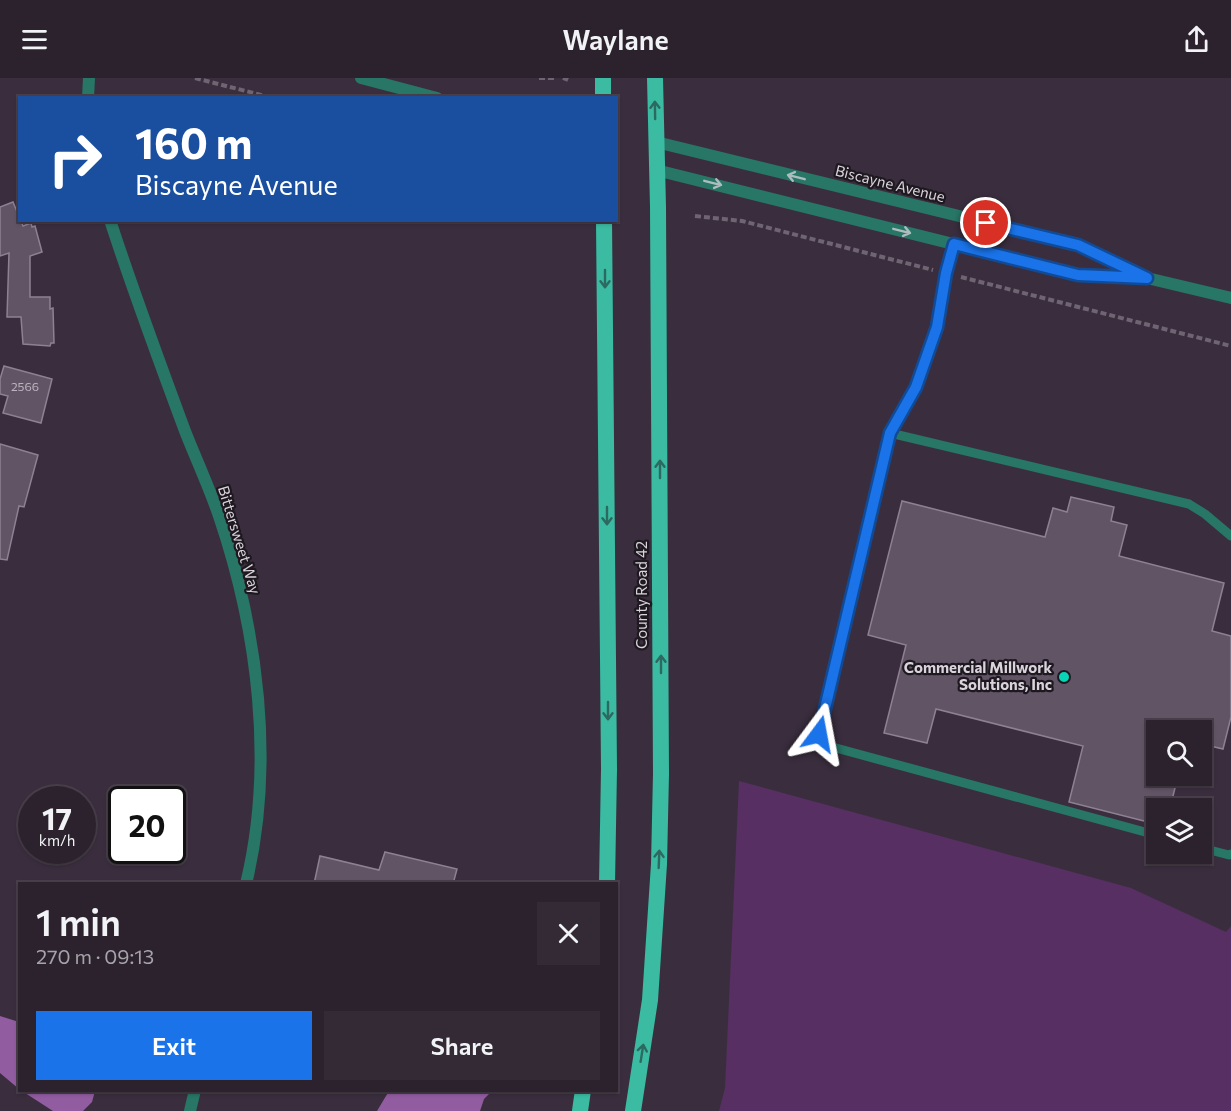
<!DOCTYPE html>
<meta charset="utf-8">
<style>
:root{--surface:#2c222e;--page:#342a36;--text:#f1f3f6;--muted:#a6a4aa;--line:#483f4a;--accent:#1a73e8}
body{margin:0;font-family:Commissioner,sans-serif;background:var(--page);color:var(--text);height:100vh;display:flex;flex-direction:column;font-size:22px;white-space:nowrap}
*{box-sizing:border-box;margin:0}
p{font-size:20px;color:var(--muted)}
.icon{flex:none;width:33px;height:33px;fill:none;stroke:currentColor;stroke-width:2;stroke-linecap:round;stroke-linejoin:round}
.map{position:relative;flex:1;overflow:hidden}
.sheet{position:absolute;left:18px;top:804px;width:600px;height:210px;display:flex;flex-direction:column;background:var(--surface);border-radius:0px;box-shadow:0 2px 4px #0004,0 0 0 2px var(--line)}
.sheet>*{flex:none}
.top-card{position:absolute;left:18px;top:18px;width:600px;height:126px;border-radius:0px;box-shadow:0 2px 4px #0004,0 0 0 2px var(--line);background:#1a4fa0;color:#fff;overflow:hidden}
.fabs{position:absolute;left:1146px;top:642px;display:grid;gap:12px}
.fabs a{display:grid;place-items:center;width:66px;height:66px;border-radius:0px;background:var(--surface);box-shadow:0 2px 4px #0004,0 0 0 2px var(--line);font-size:30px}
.speed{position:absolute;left:18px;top:708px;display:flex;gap:12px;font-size:30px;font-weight:700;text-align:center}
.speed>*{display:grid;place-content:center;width:78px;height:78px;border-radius:50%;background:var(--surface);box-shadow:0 2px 4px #0004,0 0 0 2px var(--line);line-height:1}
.speed small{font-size:15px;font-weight:400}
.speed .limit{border:3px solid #111;border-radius:9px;background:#fff;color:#111}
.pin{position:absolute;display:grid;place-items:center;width:51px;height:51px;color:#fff;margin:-26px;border:3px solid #fff;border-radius:50%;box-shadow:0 2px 6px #0007}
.me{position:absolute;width:66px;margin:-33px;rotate:13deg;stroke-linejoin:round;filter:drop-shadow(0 0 4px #0008)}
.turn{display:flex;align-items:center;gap:21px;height:126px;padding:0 18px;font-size:27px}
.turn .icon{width:78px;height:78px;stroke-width:2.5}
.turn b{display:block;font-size:42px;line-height:51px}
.round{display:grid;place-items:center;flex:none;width:63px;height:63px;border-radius:0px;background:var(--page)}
.summary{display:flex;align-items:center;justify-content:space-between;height:102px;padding:0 18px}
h1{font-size:36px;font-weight:600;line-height:45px}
.action{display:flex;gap:12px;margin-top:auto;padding:12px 18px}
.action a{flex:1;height:69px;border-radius:0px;background:var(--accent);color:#fff;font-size:24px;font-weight:600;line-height:69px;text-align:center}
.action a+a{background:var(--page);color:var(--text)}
header{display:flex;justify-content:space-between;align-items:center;height:78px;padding:0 18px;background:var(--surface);font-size:27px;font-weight:600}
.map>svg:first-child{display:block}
</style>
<header><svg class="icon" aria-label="menu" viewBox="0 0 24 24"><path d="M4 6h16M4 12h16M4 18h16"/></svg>Waylane<svg class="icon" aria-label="share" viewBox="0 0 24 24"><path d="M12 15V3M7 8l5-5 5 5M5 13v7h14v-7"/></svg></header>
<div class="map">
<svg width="1231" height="1033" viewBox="0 0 1231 1033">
<rect width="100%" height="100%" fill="#3a2e3e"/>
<polygon fill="#572f62" points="739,703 1131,810 1226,854 1231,848 1231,1033 719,1033 725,1010"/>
<g fill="#925ca1">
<polygon points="0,938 19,944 19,1011 0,995"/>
<polygon points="22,1013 95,1013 92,1024 83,1033 53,1033"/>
<polygon points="389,1013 389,1012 492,1013 484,1021 480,1033 377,1033"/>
</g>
<g fill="#615465" stroke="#8f8193" stroke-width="1.5">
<polygon points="13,124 23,148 31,145 32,149 35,148 42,174 30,178 30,219 50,219 50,231 53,230 54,265 51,265 50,268 23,266 21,239 7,239 9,175 0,178 0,129"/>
<polygon points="4,288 52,301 41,345 3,335 8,318 0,316 0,301"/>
<polygon points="0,366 38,377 24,429 19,428 7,482 0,481"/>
<polygon points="1071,419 1114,429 1111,443 1127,447 1119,478 1224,505 1212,553 1231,558 1231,639 1223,671 1202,666 1202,652 1156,652 1156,698 1178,698 1170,730 1156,730 1156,746 1069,724 1083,668 936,631 927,665 884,655 906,567 868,557 902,423 1045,459 1053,430 1067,434"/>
<polygon points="385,774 457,791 453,806 314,806 320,778 379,792"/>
</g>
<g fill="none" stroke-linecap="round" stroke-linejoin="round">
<g stroke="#6e6472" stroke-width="4" stroke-dasharray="6 3" stroke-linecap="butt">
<polyline points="195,0 273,20"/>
<polyline points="539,0 555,0"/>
<polyline points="563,0 568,2"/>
<polyline points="695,138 742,143 933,192"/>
<polyline points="961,199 1231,268"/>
</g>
<g stroke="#277666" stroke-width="9">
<path d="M890 355C910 320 927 288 937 248 944 221 946 193 954 166"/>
<polyline points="1156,757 825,667 819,656 890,355 1189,426 1205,436 1231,458"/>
<polyline points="1202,770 1229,777 1231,776"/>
</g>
<g stroke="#277666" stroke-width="12">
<polyline points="361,0 437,20"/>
<polyline points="88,20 89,0"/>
<polyline points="656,64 1078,167 1147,200 1231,220"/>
<polyline points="656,92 1078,197 1140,200"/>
<path d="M110 142C133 213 159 283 185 353 196 381 209 409 219 438 258 553 275 686 246 806"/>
<polyline points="190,1033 195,1012"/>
</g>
<g stroke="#3abba2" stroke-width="16">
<polyline points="603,0 603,20"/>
<polyline points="604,142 609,691 607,806"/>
<polyline points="580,1033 583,1012"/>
<polyline points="633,1033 650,922 659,786 661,696 658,129 655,0"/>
</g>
</g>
<defs><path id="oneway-shaft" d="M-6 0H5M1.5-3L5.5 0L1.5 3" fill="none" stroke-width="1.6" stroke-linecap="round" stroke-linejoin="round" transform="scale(1.5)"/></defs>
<g stroke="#2c6a61">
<use href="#oneway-shaft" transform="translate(655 32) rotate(-91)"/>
<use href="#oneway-shaft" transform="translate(605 201) rotate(90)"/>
<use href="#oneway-shaft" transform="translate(660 391) rotate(-90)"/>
<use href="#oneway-shaft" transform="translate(607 438) rotate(90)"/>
<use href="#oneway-shaft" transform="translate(661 586) rotate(-90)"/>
<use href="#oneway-shaft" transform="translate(608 633) rotate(90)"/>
<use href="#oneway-shaft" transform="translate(659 781) rotate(-88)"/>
<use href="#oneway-shaft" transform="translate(642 975) rotate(-81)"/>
</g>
<g stroke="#adbcbe">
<use href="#oneway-shaft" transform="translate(796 99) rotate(-166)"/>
<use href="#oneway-shaft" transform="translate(713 105) rotate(14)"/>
<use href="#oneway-shaft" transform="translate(902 153) rotate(14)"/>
</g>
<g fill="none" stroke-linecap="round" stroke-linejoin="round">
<defs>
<polyline id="route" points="819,656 890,355 916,309 937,249 946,195 954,166 1078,197 1147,200 1078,167 986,145"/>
</defs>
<use href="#route" stroke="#114b97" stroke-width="15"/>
<use href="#route" stroke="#1a73e8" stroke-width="10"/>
</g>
<circle fill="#08d5b5" stroke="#1e1920" stroke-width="2" cx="1064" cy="599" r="6"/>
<g text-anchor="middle" stroke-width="4.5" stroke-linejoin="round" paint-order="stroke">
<g font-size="12" fill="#bcb3be">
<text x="25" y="313">2566</text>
</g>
<g font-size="15" fill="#dad3dc" stroke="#1e1920">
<text transform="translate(890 106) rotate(14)" y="5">Biscayne Avenue</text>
<text transform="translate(239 462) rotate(73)" y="5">Bittersweet Way</text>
<text transform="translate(642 517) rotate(-90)" y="5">County Road 42</text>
</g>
<g font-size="15" font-weight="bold" fill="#dad3dc" stroke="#1e1920" text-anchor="end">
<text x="1052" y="595">Commercial Millwork<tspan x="1052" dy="17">Solutions, Inc</tspan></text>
</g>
</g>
</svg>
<div class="fabs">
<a><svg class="icon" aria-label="search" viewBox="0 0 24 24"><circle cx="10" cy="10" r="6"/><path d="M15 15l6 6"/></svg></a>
<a><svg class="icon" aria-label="layers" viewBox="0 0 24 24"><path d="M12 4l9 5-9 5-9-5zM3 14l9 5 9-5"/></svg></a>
</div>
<div class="speed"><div>17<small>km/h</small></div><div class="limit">20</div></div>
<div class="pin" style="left:986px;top:145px;background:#d93025"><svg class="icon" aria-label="arrive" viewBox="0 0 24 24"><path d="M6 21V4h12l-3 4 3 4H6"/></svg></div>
<svg class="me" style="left:819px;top:656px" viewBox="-20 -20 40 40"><path d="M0-17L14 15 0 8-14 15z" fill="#1a73e8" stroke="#fff" stroke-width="4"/></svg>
<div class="top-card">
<div class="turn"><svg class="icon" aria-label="right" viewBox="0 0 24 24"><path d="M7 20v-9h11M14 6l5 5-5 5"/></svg><div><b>160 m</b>Biscayne Avenue</div></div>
</div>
<section class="sheet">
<div class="summary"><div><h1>1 min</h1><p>270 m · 09:13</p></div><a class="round"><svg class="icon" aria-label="close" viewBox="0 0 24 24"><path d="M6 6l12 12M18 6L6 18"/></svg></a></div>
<div class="action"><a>Exit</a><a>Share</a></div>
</section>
</div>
